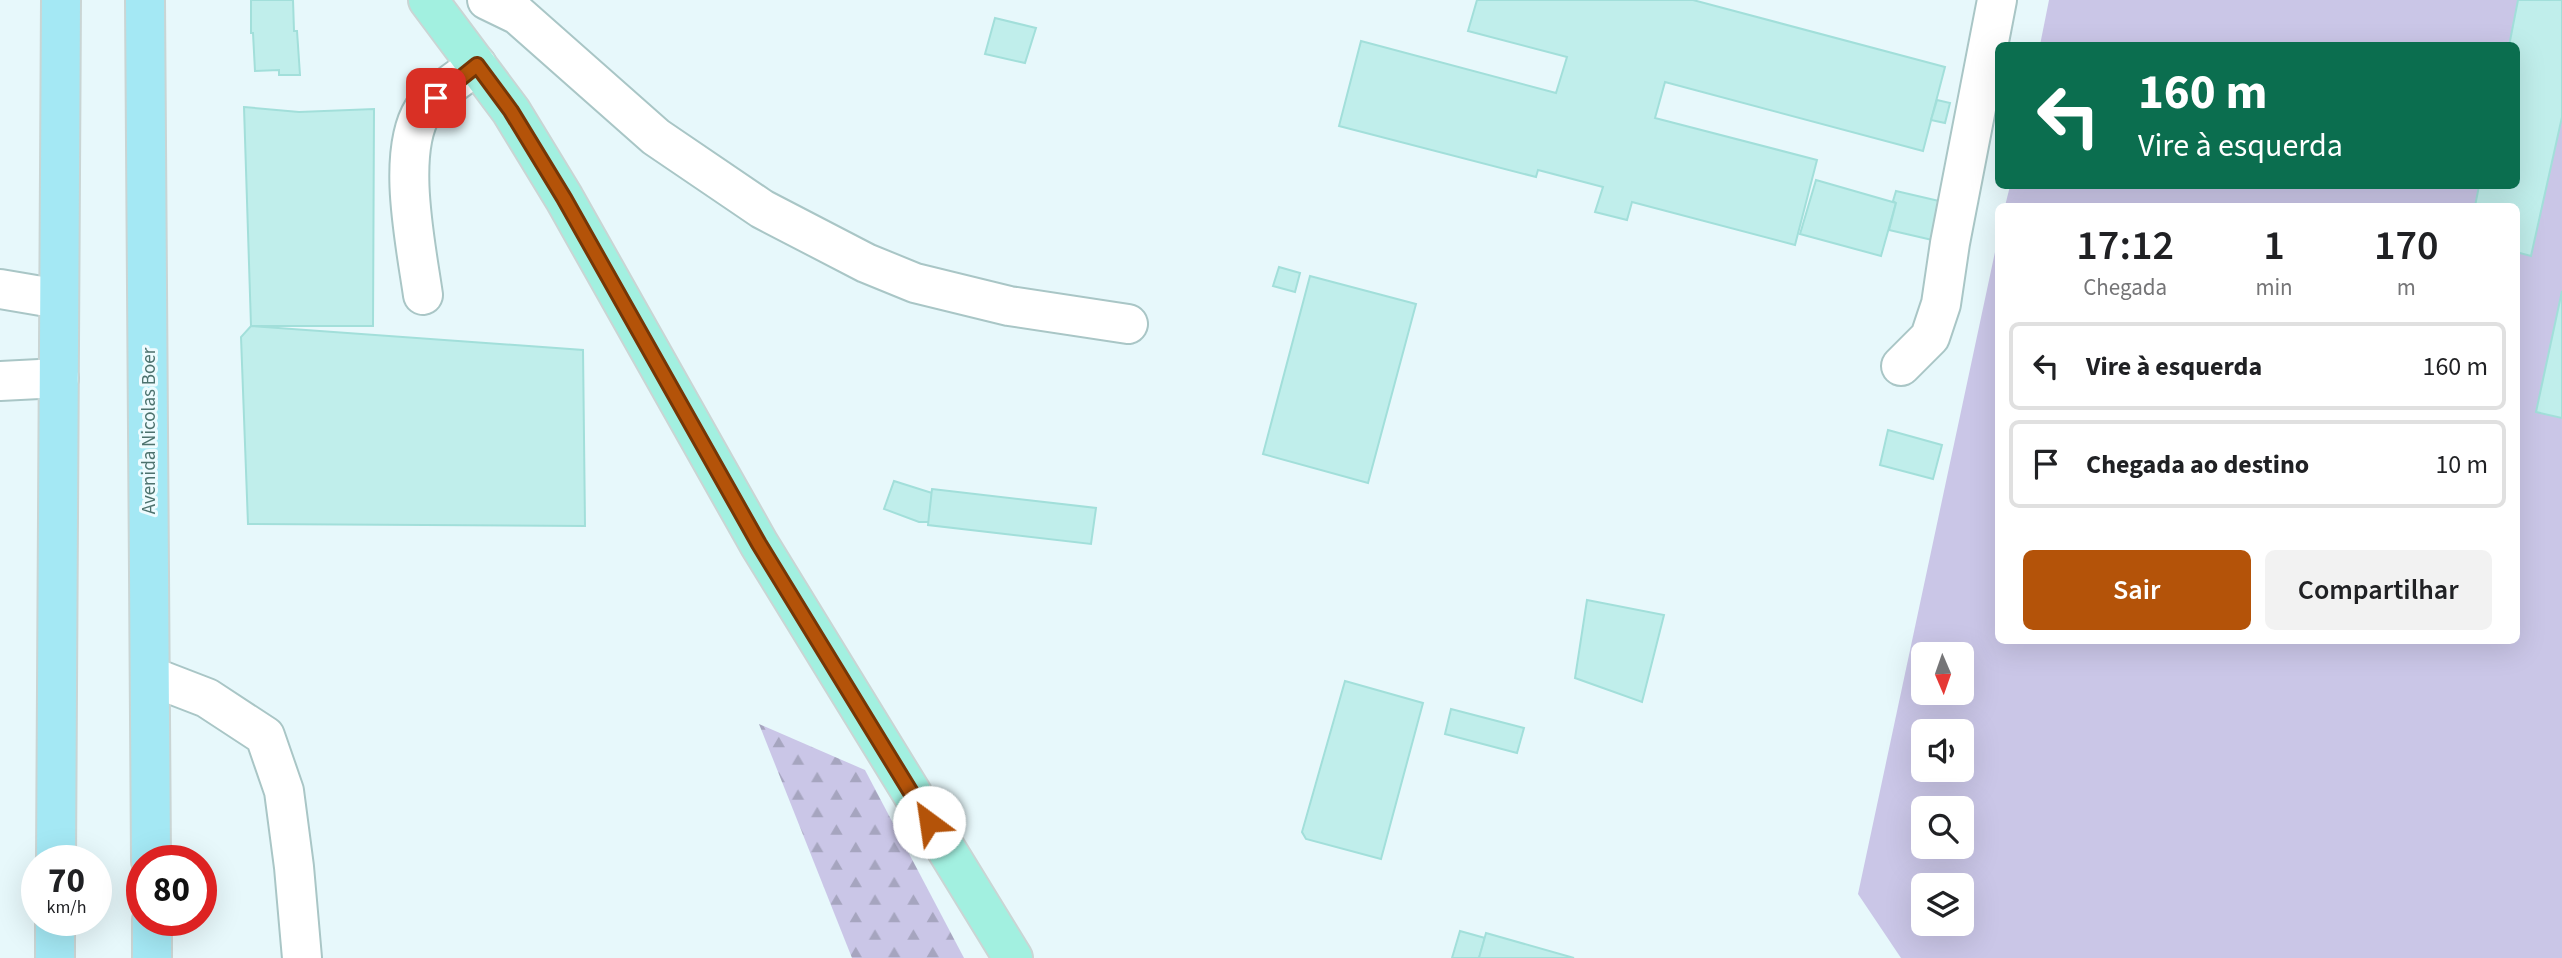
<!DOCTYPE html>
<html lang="pt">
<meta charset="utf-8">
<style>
:root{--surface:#fff;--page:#f2f2f2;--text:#202124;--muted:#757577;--line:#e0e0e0;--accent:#b45309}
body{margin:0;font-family:"Source Sans 3",sans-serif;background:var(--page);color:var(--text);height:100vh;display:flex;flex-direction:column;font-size:26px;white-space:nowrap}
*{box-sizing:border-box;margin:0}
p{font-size:23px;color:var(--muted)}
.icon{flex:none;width:38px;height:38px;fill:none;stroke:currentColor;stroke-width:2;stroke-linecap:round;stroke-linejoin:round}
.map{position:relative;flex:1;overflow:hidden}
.sheet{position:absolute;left:1995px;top:203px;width:525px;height:441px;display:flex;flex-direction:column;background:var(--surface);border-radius:10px;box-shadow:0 7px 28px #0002}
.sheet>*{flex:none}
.guide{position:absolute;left:1995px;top:42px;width:525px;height:147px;border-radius:10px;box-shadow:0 7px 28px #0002;background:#0b6e4f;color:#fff;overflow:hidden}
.needle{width:46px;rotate:178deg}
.tools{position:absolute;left:1911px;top:642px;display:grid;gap:14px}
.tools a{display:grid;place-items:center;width:63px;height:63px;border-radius:10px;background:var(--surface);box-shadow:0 7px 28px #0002;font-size:35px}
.speed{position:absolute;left:21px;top:845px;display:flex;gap:14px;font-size:35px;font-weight:700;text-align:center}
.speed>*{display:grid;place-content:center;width:91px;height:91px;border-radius:50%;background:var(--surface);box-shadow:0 7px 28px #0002;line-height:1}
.speed small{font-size:18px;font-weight:400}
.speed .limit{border:10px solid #d22;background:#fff;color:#111}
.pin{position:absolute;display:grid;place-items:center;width:60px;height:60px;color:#fff;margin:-30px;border-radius:14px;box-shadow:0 4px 10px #0006}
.me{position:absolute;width:77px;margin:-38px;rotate:329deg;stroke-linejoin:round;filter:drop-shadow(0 0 5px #0008)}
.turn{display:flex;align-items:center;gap:24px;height:147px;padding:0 28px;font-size:32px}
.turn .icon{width:91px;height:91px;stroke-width:2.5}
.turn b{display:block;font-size:49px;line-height:60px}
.eta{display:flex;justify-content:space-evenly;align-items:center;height:119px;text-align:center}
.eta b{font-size:42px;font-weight:600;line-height:49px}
.primary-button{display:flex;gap:14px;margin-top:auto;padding:14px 28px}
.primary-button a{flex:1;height:80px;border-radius:10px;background:var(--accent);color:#fff;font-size:28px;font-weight:600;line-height:80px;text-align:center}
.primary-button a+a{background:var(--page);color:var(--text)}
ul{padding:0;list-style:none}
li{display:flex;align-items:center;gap:21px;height:88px;margin:0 14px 10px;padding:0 14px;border:4px solid var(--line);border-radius:10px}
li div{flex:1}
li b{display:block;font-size:26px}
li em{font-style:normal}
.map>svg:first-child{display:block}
</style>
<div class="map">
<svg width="2562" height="958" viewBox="0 0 2562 958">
<defs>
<pattern id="forest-firs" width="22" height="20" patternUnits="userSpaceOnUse" patternTransform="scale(1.75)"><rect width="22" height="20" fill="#cac6e7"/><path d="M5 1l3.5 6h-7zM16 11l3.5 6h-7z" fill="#a6a5bf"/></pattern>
</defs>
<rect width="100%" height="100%" fill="#e7f8fb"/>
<path fill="#cac6e7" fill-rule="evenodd" d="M2049 0H2562V958H1901L1858 894 1998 238V640H2516V206H2005L2010 186H2516V46L2040 45ZM1923 654H1962V693H1923ZM1923 732H1962V770H1923ZM1923 808H1962V847H1923ZM1923 886H1962V924H1923Z"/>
<polygon fill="url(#forest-firs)" points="759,724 865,770 964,958 852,958"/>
<g fill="#c0eeeb" stroke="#a2dfda" stroke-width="2">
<polygon points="251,0 293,0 294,31 297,31 300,75 279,75 279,70 255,71 253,33 251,33"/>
<polygon points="1477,0 1693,0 1945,67 1923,151 1665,82 1655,118 1817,160 1795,245 1632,202 1627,220 1595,212 1603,187 1538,170 1536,177 1339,126 1361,41 1556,93 1567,57 1468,31"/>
<polygon points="2518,0 2562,0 2562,117 2531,256 2516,252 2516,206 2475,206 2479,186 2516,186 2516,46 2509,46"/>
<polygon points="995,18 1036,28 1025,63 985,54"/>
<polygon points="1937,100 1950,103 1945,123 1931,120"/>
<polygon points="244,107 299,112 374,109 373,326 251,326"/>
<polygon points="1816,180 1896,203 1881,256 1800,234"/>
<polygon points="1896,191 1952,204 1941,242 1889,230 1896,203 1893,201"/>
<polygon points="1279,267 1300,273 1295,292 1273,286"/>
<polygon points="1310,276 1416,304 1368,483 1263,454"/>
<polygon points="2562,291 2562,418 2536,412"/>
<polygon points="251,326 583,350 585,526 248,524 241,337"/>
<polygon points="1888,430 1942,445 1933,479 1880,465"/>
<polygon points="894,481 932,493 929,522 919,522 884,509"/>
<polygon points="932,489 1096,508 1091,544 928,525"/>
<polygon points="1587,600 1664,615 1642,702 1575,678"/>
<polygon points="1345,681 1423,703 1381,859 1306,839 1302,832"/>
<polygon points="1451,709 1524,728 1517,753 1445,734"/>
<polygon points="1460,931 1485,938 1479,958 1452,958"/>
<polygon points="1486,933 1574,958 1479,958"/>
</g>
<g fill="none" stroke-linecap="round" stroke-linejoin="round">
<defs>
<g id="minor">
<polyline points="487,0 518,15 656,137 762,209 866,263 915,283 1009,306 1128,324"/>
<polyline points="0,289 59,299"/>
<path d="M423 295C416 246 396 153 423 110 433 95 462 77 477 65"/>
<polyline points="1901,366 1930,337 1941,304 1950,243 1997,0"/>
<polyline points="0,381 59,378"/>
<polyline points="150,676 207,698 265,736 284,791 294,867 302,958"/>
</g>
<g id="major">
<polyline points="145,0 151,861"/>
<polyline points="56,861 61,0"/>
<polyline points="152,920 152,958"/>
<polyline points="55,958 55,920"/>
</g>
<polyline id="highway" points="428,0 511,111 564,198 759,544 1013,958"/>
</defs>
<use href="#minor" stroke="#a9c6c6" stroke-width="42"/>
<use href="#major" stroke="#cad5d4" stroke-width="42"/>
<use href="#highway" stroke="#cad5d4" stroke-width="42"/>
<use href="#minor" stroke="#fff" stroke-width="38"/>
<use href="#major" stroke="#a4e8f4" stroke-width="38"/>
<use href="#highway" stroke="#a2f0e0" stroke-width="38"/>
</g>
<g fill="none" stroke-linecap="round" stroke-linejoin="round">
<defs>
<polyline id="route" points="436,98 477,65 511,111 564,198 759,544 929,822"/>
</defs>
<use href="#route" stroke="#753606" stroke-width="18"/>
<use href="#route" stroke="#b45309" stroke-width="12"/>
</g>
<g text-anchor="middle" stroke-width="6" stroke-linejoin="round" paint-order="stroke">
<g font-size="19" fill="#4d726e" stroke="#edfbfe">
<text transform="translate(148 431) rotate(-90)" y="7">Avenida Nicolas Boer</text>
</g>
</g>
</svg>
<div class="tools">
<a><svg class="needle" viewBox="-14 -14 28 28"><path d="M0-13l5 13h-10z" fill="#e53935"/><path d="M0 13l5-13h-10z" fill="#757577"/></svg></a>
<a><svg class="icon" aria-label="sound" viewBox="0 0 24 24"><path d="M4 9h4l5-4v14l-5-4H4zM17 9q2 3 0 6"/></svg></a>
<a><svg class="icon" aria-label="search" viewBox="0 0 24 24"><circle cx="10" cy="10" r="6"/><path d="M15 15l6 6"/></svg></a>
<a><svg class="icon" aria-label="layers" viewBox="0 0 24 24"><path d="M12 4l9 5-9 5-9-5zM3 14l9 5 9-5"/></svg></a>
</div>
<div class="speed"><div>70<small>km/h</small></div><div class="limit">80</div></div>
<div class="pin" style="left:436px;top:98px;background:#d93025"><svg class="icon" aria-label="arrive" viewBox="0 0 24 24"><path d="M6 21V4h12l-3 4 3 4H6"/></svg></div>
<svg class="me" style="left:929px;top:822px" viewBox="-20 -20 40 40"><circle r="19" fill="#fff"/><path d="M0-13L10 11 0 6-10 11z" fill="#b45309"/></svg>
<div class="guide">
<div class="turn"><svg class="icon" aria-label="left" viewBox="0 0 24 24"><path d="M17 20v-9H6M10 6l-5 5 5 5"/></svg><div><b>160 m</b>Vire à esquerda</div></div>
</div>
<section class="sheet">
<div class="eta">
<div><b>17:12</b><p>Chegada</p></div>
<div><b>1</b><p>min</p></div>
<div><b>170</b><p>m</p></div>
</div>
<ul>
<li><svg class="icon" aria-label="left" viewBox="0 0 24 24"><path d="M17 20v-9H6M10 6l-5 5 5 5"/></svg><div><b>Vire à esquerda</b></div><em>160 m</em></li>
<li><svg class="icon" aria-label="arrive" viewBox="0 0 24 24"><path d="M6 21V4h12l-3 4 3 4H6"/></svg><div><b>Chegada ao destino</b></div><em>10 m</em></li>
</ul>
<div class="primary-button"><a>Sair</a><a>Compartilhar</a></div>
</section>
</div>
